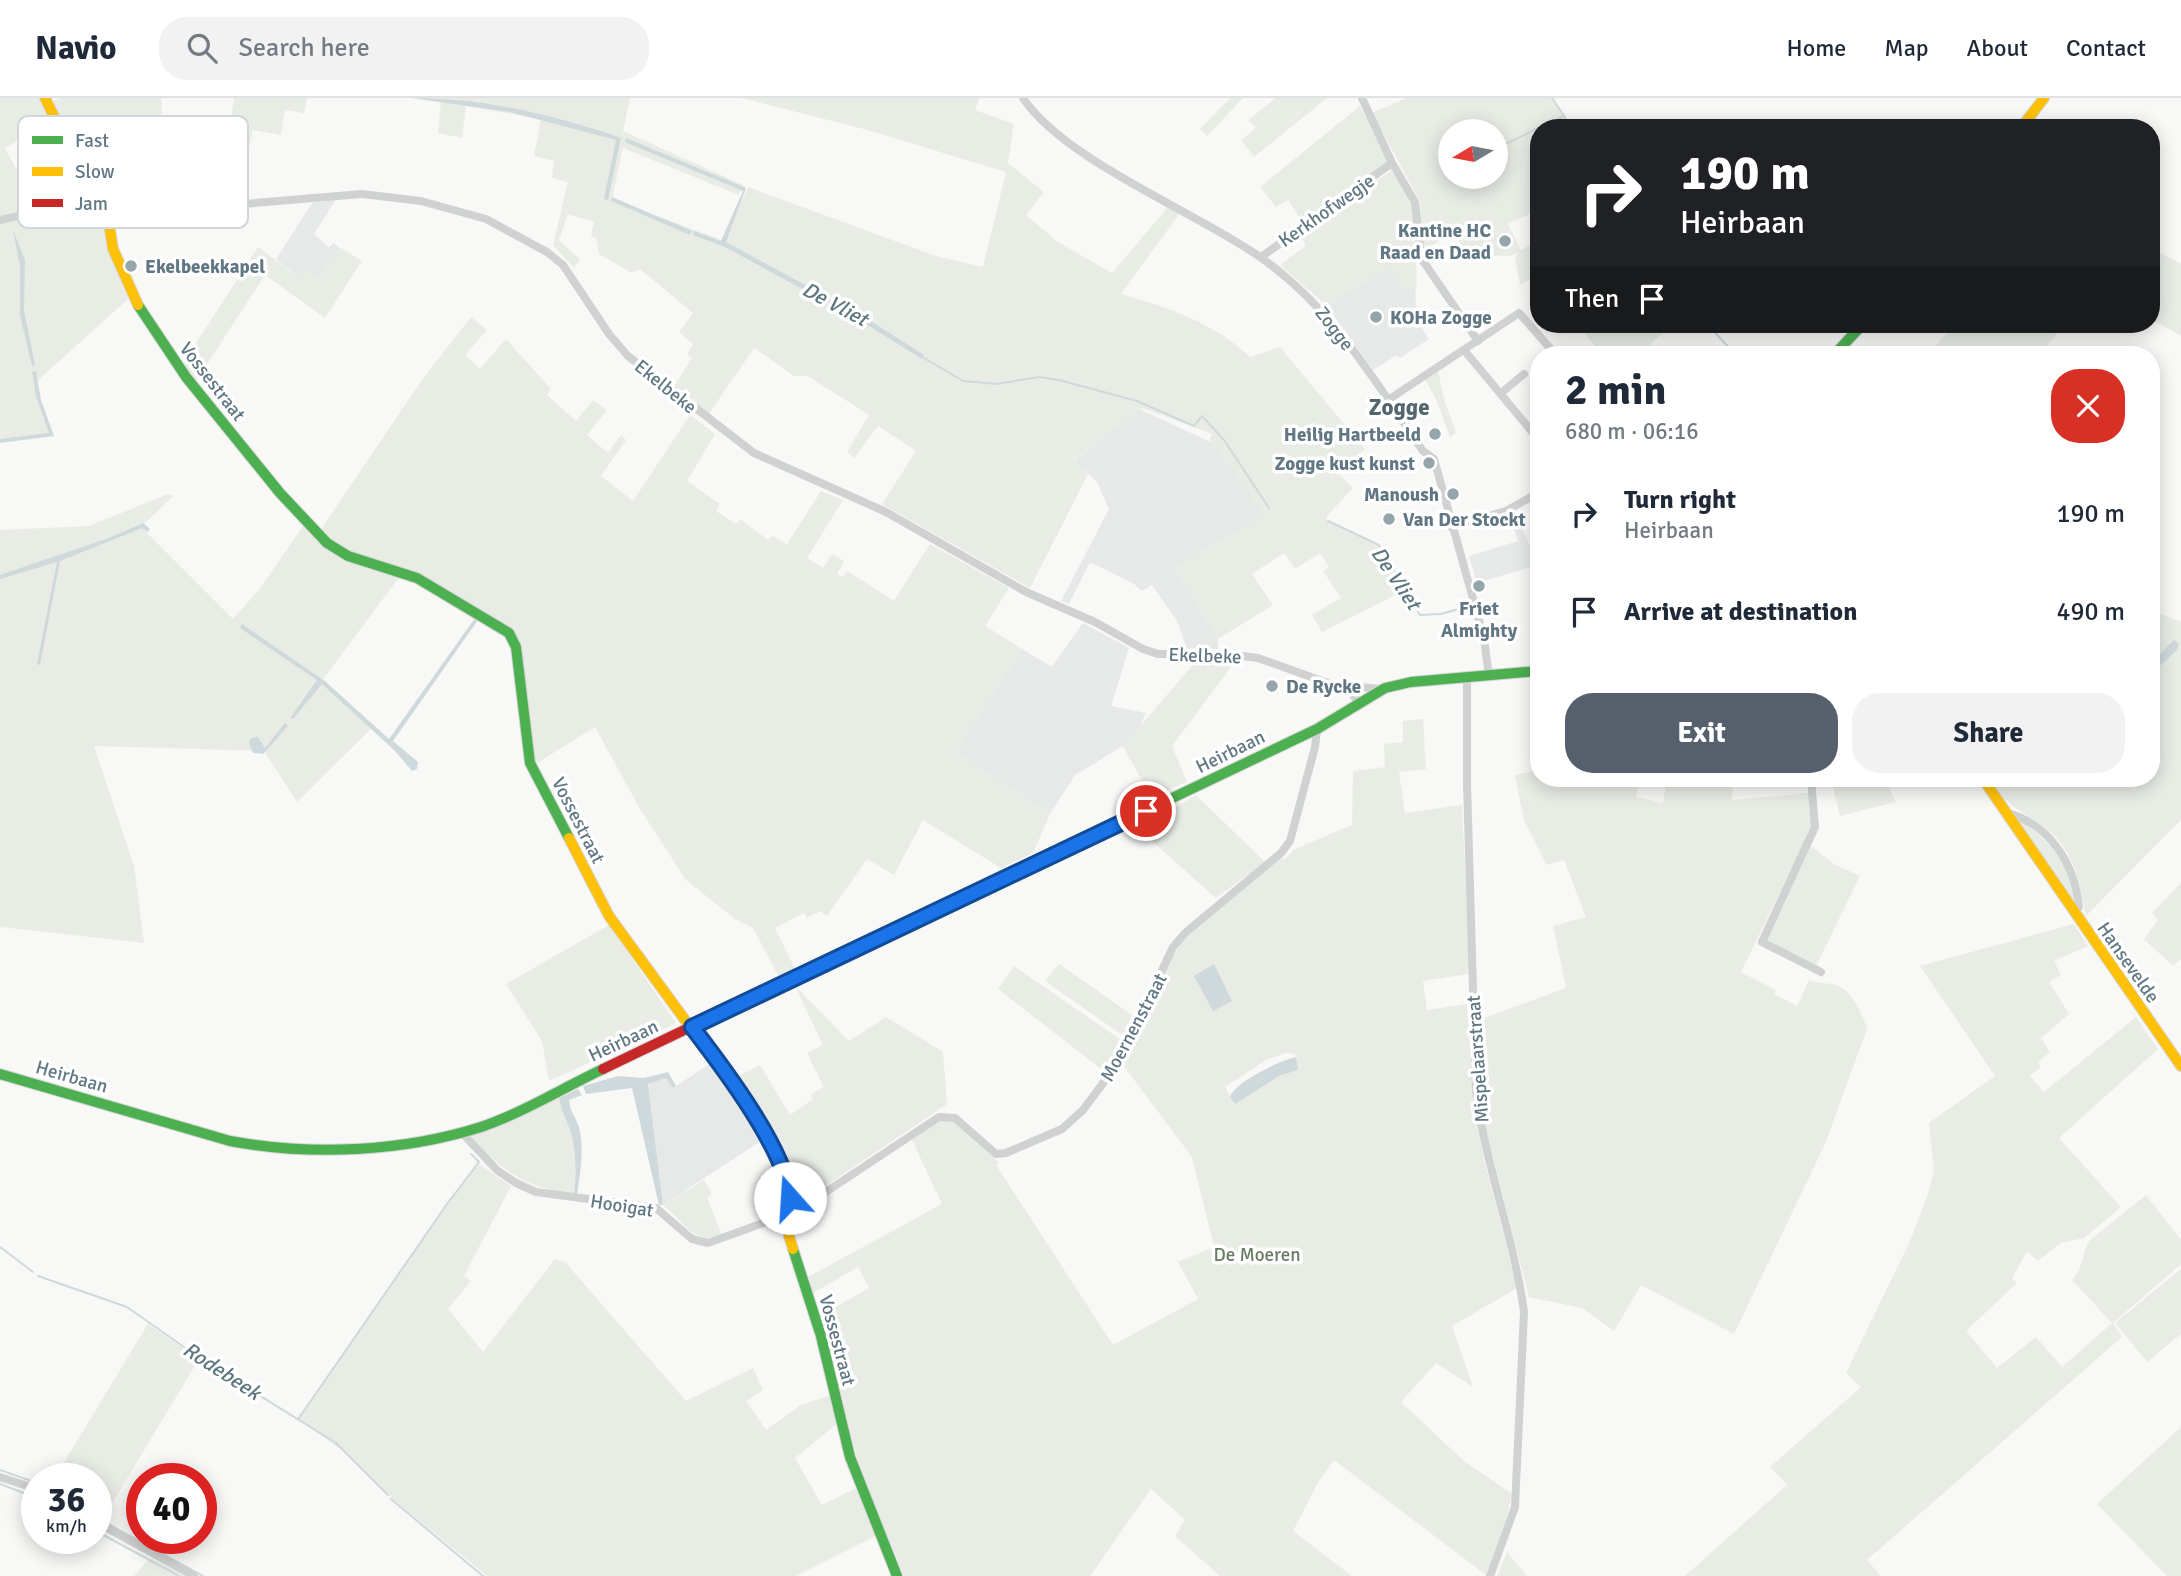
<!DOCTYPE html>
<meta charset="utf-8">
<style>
:root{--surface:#fff;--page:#f2f2f3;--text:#1f2937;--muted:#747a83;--line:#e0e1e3;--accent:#55606c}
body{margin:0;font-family:Signika,sans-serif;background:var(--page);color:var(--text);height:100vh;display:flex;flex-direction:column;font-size:26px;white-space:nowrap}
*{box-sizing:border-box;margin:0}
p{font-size:23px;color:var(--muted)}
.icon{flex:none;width:38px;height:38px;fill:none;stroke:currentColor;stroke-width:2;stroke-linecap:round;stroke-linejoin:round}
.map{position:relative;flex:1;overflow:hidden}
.details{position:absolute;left:1530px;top:248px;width:630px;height:441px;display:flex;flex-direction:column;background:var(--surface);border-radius:28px;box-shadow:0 4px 18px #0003}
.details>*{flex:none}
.banner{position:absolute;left:1530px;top:21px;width:630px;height:214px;border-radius:28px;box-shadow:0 4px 18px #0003;background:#202124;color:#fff;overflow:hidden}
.needle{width:46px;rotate:260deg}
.controls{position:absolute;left:1438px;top:21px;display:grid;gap:14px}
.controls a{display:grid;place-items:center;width:70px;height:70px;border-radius:50%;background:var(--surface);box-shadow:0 4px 18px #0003;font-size:35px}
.speed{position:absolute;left:21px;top:1365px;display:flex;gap:14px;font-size:35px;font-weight:700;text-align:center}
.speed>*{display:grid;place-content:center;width:91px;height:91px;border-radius:50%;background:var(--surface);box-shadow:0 4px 18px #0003;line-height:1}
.speed small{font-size:18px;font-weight:400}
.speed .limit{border:10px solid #d22;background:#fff;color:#111}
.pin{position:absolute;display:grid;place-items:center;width:60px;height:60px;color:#fff;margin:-30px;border:4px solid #fff;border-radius:50%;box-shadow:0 2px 7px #0007}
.me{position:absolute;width:77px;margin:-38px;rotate:341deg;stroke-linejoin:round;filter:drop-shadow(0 0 5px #0008)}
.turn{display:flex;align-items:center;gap:24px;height:147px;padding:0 35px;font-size:32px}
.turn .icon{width:91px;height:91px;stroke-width:2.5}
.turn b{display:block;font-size:49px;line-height:60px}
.then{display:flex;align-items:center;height:66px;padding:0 35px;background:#0003;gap:14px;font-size:26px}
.round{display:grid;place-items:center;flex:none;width:74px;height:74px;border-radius:28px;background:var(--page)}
.headline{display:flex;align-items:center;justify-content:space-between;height:119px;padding:0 35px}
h1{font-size:42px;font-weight:700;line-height:52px}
.primary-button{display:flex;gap:14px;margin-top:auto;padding:14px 35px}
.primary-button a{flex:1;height:80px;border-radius:28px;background:var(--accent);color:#fff;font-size:28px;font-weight:700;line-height:80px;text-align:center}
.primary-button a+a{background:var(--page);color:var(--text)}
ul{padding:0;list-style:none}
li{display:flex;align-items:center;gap:21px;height:98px;padding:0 35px}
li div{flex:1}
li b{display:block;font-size:26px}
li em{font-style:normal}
header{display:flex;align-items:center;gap:42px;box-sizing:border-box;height:98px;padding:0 35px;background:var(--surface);border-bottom:2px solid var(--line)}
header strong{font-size:33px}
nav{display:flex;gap:38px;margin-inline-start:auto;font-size:24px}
.search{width:490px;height:63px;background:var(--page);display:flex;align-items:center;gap:18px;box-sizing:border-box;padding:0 24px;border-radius:28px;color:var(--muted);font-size:26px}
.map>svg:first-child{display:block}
</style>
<header>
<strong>Navio</strong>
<div class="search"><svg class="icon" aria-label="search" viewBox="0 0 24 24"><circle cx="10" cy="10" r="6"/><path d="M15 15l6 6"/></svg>Search here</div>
<nav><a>Home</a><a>Map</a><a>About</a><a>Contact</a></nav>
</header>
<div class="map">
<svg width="2181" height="1478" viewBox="0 0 2181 1478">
<rect width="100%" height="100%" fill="#f8f8f7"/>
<g fill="#e6e9e8">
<polygon points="336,101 314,136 329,150 333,145 339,149 319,181 298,179 276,161 312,105"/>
<polygon points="1415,163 1416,222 1429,241 1400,260 1397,257 1373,272 1327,208 1388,169"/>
<polygon points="1139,311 1217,347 1265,417 1174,469 1218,541 1218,551 1187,551 1177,523 1152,487 1142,493 1134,486 1090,464 1069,506 1061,503 1109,411 1097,384 1074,362"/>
<polygon points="1517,418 1538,467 1477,485 1469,458 1518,443 1510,420"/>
<polygon points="1083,525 1129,550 1111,608 1146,615 1139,630 1123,648 1075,677 1050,716 955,654 1022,551 1052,569"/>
<polygon points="711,965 752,1023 761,1043 663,1107 648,986 666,979 673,990"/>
</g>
<g fill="#e8ece5" fill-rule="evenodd">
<polygon points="0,0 41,0 56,32 31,45 27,37 5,50 21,80 30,75 40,107 0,118"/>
<polygon points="60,0 161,0 163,29 154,27 66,32 53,3"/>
<polygon points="234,0 307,0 304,15 285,12 281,37 253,32 249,51 227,48"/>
<path d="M422 0H630L623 33 743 87 739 97 623 50 612 101 724 143 748 89 936 158 983 169 1006 74 864 31 741 0H979L975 12 1014 26 1008 65 1044 94 1026 117 1058 144 1112 175 1168 109 1180 115 1121 196C1169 210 1213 224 1250 259L1280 249 1365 351 1337 374 1353 390 1326 419 1328 423 1379 447 1407 491 1322 534 1312 517 1341 500 1323 473 1329 469 1320 455 1295 471 1284 455 1252 476 1273 507 1218 541 1174 469 1264 417 1210 342 1212 336 1142 310 1074 361 1088 376 1030 490 882 406 916 353 878 328 854 360 847 354 869 317 808 278H794L754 250 708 317 673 290 692 260 687 256 693 246 679 234 693 215 640 171 632 175 599 156 596 140 591 138 594 124 568 116 559 142 580 162 574 170 553 147 568 84 552 80 554 63 534 58 541 21 466 8 462 40 438 35 441 3Z"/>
<polygon points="1230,0 1243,0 1207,38 1200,31"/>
<polygon points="1276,0 1327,0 1254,59 1241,42 1256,30 1248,22"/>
<path d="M1406 0H1553L1569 25 1560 30H1538V112L1508 126 1521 152 1538 143V177L1520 187 1515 159 1519 154 1511 158 1470 157 1452 135 1422 154 1420 103 1372 15ZM1451 33H1496V79H1451Z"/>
<polygon points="1360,8 1389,63 1303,125 1288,102 1276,109 1260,89"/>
<polygon points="1391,73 1413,104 1417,188 1404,194 1387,170 1327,208 1280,167 1306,148 1299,135"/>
<polygon points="95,103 100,106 111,159 128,201 37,283 41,310 53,337 0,342 0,126"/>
<polygon points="258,149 298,179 304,169 319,180 339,149 362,163 325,220 265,177 196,283 182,267"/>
<polygon points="2151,150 2181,166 2181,238 2151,221"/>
<polygon points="471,219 487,232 465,257 480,271 506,241 551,291 547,297 576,323 593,302 607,312 587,337 608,355 621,337 626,342 601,378 633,403 690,317 715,336 687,383 720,406 716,413 736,426 740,421 768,442 772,438 787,446 821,393 843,402 807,460 823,470 832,456 844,463 837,476 843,479 847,473 894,503 930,446 1009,490 985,528 1022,551 955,654 1050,716 1033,755 1001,770 923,722 894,777 867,761 827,818 820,813 807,820 804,815 775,830 795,871 779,879 753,830 735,821 686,782 640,711 595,629 537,665 532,652 511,531 440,489 351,455 319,434 424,279"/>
<polygon points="1576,226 1673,226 1646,250 1653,257 1603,257"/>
<polygon points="1948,226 2065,226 2040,257 1987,257 1972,248 1964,257 1929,257 1950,230"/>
<polygon points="1437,266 1443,298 1456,335 1450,339 1436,301 1422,276"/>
<polygon points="168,396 173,398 141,429 233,521 258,493 304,427 326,449 400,478 321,584 372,630 297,704 264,653 94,648 134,768 144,845 0,829 0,432 89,428"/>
<path d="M2151 512 2181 524V722L2086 818C2080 787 2075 755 2050 734 2024 712 2008 711 1988 681H2151Z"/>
<polygon points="1198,561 1237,561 1172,648 1187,684 1151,699 1123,648"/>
<path d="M1423 621 1426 671 1399 674 1405 715 1462 707 1469 855 1468 876 1423 883 1427 912 1467 906 1475 1013 1484 1061 1517 1190 1452 1228 1473 1289 1436 1265 1401 1304 1464 1363 1512 1396 1506 1422 1486 1477 1334 1362 1319 1383 1293 1433 1352 1478H1220L1175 1438 1185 1422 1151 1391 1090 1478H904L859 1367 820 1218 869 1190 858 1169 813 1195 808 1179 942 1106 912 1042 931 1027 950 1020 999 1065 996 1067 1113 1247 1198 1201 1178 1164 1214 1149 1192 1059 1123 967 1151 910 1167 868 1185 838 1281 759 1284 762 1295 751 1352 727 1353 673 1385 669 1384 646 1403 644V623ZM1285 955 1295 956 1298 972 1279 978 1234 1005 1225 989 1266 962Z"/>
<path d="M1538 672V681H1639L1636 699 1663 705 1667 681H1733L1732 702 1809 695 1813 723 1809 735 1741 874 1776 892 1774 896 1797 908 1809 882C1817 885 1824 885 1832 886 1851 889 1862 915 1867 931L1825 1046 1734 1236 1641 1187 1614 1233 1582 1210 1529 1199 1488 1040 1481 998 1476 923 1566 890 1553 828 1586 819 1564 762 1547 767 1524 722 1515 677Z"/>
<polygon points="1831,681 1854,681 1856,689 1885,682 1896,704 1840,718"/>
<polygon points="1196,697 1265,764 1216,800 1135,728 1157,720"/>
<path d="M2021 723C2050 743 2068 765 2074 800H2071L2019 724Z"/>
<polygon points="1811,748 1834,766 1860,778 1815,870 1768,845 1767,841"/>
<polygon points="2181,785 2181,861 2173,868 2144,841 2158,822 2152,815"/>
<path d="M2074 826 2088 848 2054 863 2061 877 2049 884 2069 916 2041 940 2050 954 2038 964 2041 969 2030 978 2044 994 2136 919 2158 951 2059 1040 2121 1109 2084 1140 2061 1145 2038 1163 2027 1153 2012 1181 2017 1185 1966 1233 1997 1270 2036 1239 2062 1269 2112 1225 2072 1182C2083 1170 2082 1157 2089 1143L2146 1097 2181 1142V1166L2113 1225 2122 1239 1867 1462 1881 1478H1685L1787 1387 1770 1369 1861 1289 1846 1275 1910 1143 1928 1096 1934 1073 1929 1025 1995 978 1920 868Z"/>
<polygon points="609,827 676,925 549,983 542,943 506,886"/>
<polygon points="1059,866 1135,919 1125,939 1045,883"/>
<polygon points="1014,868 1124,944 1105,974 998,891"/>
<path d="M795 888 849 943 886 919 943 954 947 1006 806 1101C782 1060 762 1019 736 979L760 967 790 1017 813 1001 811 996 824 989 807 955 823 947Z"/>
<path d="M559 1000C561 1011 564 1017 568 1027 576 1045 577 1077 574 1096 523 1089 506 1075 470 1039Z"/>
<polygon points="477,1065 511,1088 464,1178 471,1183 448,1211 483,1254 555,1161 566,1165 686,1303 753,1270 763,1292 746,1303 766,1332 801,1307 831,1297 838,1325 795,1360 822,1407 856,1390 875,1438 796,1478 487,1478 393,1401 349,1357 297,1321"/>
<path d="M704 1082 712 1096 707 1100 722 1137C691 1147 685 1124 663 1107Z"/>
<polygon points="2181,1171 2181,1236 2147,1264 2115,1225"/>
<polygon points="148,1226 199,1261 102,1422 96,1419 96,1381 54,1381"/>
<polygon points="2181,1329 2181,1478 2167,1478 2097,1406"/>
<polygon points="1507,1454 1527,1478 1497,1478"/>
<polygon points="150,1460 186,1478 134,1478"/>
</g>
<g fill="#cfd9db">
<path d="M411 0C483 0 553 16 621 40L608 102 604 101 605 96 616 42 510 14Z"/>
<polygon points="626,40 746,90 726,144 866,220 924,257 922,261 861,223 725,149 693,137 694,133 721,143 743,93 625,44"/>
<polygon points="612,99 692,133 690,137 611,103"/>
<polygon points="13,132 25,162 24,212 35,267 32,268 20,217 20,168"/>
<polygon points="36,273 41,302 54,338 0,345 0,341 49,335 36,298 32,274"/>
<polygon points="143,425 150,431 147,434 142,430 60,463 40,567 37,566 57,464 0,481 0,477 109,440"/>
<polygon points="475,520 478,522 393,643 418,664 417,671 412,673 395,653 322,586 293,621 290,620 317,582 240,530 242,526 326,584 389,641"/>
<polygon points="2174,542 2179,546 2177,552 2151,576 2151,565"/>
<polygon points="285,625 288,628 263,656 253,655 249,645 251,640 258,639 265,650"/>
<polygon points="1214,866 1232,903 1213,913 1194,878"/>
<path d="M1296 959 1298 972 1279 978 1235 1006 1230 999C1235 984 1281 962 1296 959Z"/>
<polygon points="668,974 676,988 673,990 666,980 648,986 663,1107 659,1107 632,990 586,996 583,988 618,978 644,980"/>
<path d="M578 991 582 997 569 1002C570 1015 578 1021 580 1034 584 1052 580 1078 577 1097L574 1096C577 1077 576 1045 568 1027 564 1017 561 1011 559 1000Z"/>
</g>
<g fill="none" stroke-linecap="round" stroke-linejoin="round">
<g stroke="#cfd9db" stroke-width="2">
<polyline points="1552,0 1572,30"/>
<polyline points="1540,30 1564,18"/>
<polyline points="1496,51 1538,30"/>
<polyline points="1449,73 1451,72"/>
<polyline points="1707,226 1736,257"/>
<polyline points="924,260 963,283 997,286 1039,279 1059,282 1137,303 1194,328 1202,318 1224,342 1269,410"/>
<polyline points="1328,423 1379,447 1420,517 1441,516 1469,508"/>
<polyline points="0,1149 33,1174"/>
<polyline points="38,1178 127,1209 201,1261 336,1345 388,1397"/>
<polyline points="299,1320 447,1106 479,1064 471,1056"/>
<polyline points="0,1372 37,1385"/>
<polyline points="0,1386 37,1400"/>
<polyline points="391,1401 483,1478"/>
<polyline points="96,1419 141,1444"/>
<polyline points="96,1433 179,1478"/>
<polyline points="161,1455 203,1478"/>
</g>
<defs>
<g id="fast">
<polyline points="138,207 186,279 280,395 327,445 348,458 417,480 509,535 516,549 530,665 569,740"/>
<polyline points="1834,257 1863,226"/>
<polyline points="975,794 1317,631 1385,590 1411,584 1538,573"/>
<path d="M0 976 230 1043C311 1058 402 1054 481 1029 522 1015 563 990 603 971"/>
<polyline points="793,1151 821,1238 850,1359 897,1478"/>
</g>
<g id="slow">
<polyline points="45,0 61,33 103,88 113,151 138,207"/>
<polyline points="2021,30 2044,0"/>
<polyline points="1983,681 2181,968"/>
<polyline points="569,740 609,818 756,1019 787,1084 789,1138 793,1151"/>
<polyline points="772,890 975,794"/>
</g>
<polyline id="jam" points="603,971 772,890"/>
</defs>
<use href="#fast" stroke="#d5d6d6" stroke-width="12"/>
<use href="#slow" stroke="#d5d6d6" stroke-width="12"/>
<use href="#jam" stroke="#d5d6d6" stroke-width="12"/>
<g stroke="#d0d2d2" stroke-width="8">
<path d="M1023 0C1064 62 1196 114 1260 159 1332 209 1374 282 1423 353L1434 361 1484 540 1489 579"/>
<polyline points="1362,0 1392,65 1415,104 1421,160 1478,243"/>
<polyline points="0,122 107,96 133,93 219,108 362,96 421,103 486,121 547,154 563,167 609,236 628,258 754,355 886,414 1026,494 1095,524 1143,551 1158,556 1227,556 1258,560 1350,593 1359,605"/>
<polyline points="1261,159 1392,65"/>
<polyline points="1464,252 1538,341"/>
<polyline points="1501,295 1524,276"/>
<polyline points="1388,302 1519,215 1556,257"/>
<polyline points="1451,429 1506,413 1538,395"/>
<path d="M1467 581V685L1476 994C1486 1069 1514 1140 1524 1214L1515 1409 1490 1478"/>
<polyline points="1345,588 1383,591"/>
<polyline points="1811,681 1815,729 1762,844 1821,874"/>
<path d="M2007 715C2050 726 2075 767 2079 809L2074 814"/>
<polyline points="461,1034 498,1073 516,1085 536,1094 656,1110 692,1141 708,1145 797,1113 939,1019 955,1020 996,1056 1006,1055 1062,1031 1083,1012 1118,965 1173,849 1185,835 1281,755 1290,743 1315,649 1317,631"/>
<polyline points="0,1379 37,1391"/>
<polyline points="96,1424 194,1478"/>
</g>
<use href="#fast" stroke="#4caf50" stroke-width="10"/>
<use href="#slow" stroke="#ffc107" stroke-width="10"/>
<use href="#jam" stroke="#c62828" stroke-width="10"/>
</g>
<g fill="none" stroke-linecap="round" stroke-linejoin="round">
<defs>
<path id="route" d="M790 1100C786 1052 722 968 692 929L1146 713"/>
</defs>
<use href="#route" stroke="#114b97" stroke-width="18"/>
<use href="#route" stroke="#1a73e8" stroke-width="12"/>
</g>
<g fill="#96a4ac" stroke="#fff" stroke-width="2.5">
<circle cx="1505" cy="143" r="7"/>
<circle cx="131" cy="168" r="7"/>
<circle cx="1376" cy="219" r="7"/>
<circle cx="1435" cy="336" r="7"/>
<circle cx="1429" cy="365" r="7"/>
<circle cx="1453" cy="396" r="7"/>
<circle cx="1389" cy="421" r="7"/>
<circle cx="1479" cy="488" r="7"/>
<circle cx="1272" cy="588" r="7"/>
</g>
<g text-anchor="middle" stroke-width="7" stroke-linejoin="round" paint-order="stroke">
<g font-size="19" fill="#617784" stroke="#fff">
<text transform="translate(1326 112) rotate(-35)" y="7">Kerkhofwegje</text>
<text transform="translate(1335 230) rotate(52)" y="7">Zogge</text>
<text transform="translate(213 283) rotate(52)" y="7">Vossestraat</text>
<text transform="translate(666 288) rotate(39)" y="7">Ekelbeke</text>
<text transform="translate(1205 557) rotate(2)" y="7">Ekelbeke</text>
<text transform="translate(1230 653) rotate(-26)" y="7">Heirbaan</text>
<text transform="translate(579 722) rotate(63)" y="7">Vossestraat</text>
<text transform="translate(2129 864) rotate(55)" y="7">Hansevelde</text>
<text transform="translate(1133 929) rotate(-62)" y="7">Moernenstraat</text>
<text transform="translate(623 942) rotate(-25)" y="7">Heirbaan</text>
<text transform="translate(1477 961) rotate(-94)" y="7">Mispelaarstraat</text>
<text transform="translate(72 978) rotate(16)" y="7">Heirbaan</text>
<text transform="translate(622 1107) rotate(9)" y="7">Hooigat</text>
<text transform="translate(838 1242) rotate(75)" y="7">Vossestraat</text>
</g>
<g font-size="19" font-weight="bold" fill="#617784" stroke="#fff" text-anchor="end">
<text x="1491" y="139">Kantine HC<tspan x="1491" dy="22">Raad en Daad</tspan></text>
<text x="145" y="175" text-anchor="start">Ekelbeekkapel</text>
<text x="1390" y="226" text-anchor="start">KOHa Zogge</text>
<text x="1421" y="343">Heilig Hartbeeld</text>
<text x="1415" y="372">Zogge kust kunst</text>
<text x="1439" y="403">Manoush</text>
<text x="1403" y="428" text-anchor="start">Van Der Stockt</text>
<text x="1479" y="517" text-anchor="middle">Friet<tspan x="1479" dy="22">Almighty</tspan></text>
<text x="1286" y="595" text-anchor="start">De Rycke</text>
</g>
<g font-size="19" fill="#677b61" stroke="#fff">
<text x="1257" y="1163">De Moeren</text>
</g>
<g font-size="21" font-style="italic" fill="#5c777e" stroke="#fff">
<text transform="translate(835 206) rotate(28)" y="7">De Vliet</text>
<text transform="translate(1396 480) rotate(56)" y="7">De Vliet</text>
<text transform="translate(222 1273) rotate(33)" y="7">Rodebeek</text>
</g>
<g font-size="23" font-weight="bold" fill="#54656f" stroke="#fff">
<text x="1399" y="317">Zogge</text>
</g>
</g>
<rect x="18" y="18" width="230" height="112" rx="10" fill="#fff" stroke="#d0d6da" stroke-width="2"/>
<rect x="32" y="38" width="31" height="8" fill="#4caf50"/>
<rect x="32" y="69" width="31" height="9" fill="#ffc107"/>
<rect x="32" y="101" width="31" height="8" fill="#c62828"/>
<g font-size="19" fill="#617784">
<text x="75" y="49">Fast</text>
<text x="75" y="80">Slow</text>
<text x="75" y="112">Jam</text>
</g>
</svg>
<div class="controls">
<a><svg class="needle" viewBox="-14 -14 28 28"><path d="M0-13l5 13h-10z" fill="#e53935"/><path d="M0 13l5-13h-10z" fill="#747a83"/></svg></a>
</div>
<div class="speed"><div>36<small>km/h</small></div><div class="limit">40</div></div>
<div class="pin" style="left:1146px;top:713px;background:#d93025"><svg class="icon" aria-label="arrive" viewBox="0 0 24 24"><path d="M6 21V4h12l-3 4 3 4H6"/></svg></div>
<svg class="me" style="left:790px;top:1100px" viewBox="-20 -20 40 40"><circle r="19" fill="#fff"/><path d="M0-13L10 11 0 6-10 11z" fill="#1a73e8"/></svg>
<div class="banner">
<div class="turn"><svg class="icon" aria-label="right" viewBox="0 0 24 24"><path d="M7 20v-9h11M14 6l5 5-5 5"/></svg><div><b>190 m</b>Heirbaan</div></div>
<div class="then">Then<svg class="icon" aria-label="arrive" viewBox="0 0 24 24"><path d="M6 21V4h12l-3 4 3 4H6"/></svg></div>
</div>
<section class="details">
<div class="headline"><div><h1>2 min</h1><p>680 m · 06:16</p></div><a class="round" style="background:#d93025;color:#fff"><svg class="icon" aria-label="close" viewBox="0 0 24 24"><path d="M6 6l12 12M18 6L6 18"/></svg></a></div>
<ul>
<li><svg class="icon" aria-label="right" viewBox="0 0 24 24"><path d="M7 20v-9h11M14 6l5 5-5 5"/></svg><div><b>Turn right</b><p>Heirbaan</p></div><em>190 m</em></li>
<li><svg class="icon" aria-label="arrive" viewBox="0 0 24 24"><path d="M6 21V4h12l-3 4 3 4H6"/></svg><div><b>Arrive at destination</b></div><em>490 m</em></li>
</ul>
<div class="primary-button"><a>Exit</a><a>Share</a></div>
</section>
</div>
